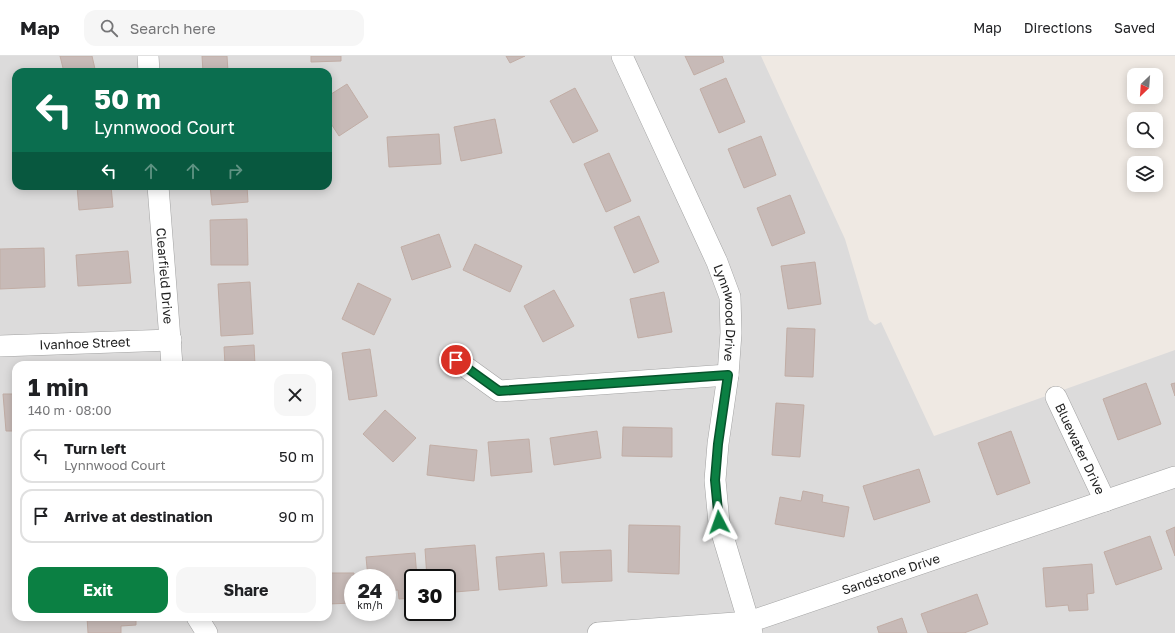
<!DOCTYPE html>
<meta charset="utf-8">
<style>
:root{--surface:#fff;--page:#f6f6f6;--text:#202124;--muted:#757577;--line:#e0e0e0;--accent:#0b8043}
body{margin:0;font-family:"Golos Text",sans-serif;background:var(--page);color:var(--text);height:100vh;display:flex;flex-direction:column;font-size:15px;white-space:nowrap}
*{box-sizing:border-box;margin:0}
p{font-size:13px;color:var(--muted)}
.icon{flex:none;width:22px;height:22px;fill:none;stroke:currentColor;stroke-width:2;stroke-linecap:round;stroke-linejoin:round}
.map{position:relative;flex:1;overflow:hidden}
.panel{position:absolute;left:12px;top:305px;width:320px;height:260px;display:flex;flex-direction:column;background:var(--surface);border-radius:12px;box-shadow:0 2px 10px #0003}
.panel>*{flex:none}
.hud{position:absolute;left:12px;top:12px;width:320px;height:122px;border-radius:12px;box-shadow:0 2px 10px #0003;background:#0b6e4f;color:#fff;overflow:hidden}
.needle{width:26px;rotate:205deg}
.fabs{position:absolute;left:1127px;top:12px;display:grid;gap:8px}
.fabs a{display:grid;place-items:center;width:36px;height:36px;border-radius:8px;background:var(--surface);box-shadow:0 2px 10px #0003;font-size:20px}
.speed{position:absolute;left:344px;top:513px;display:flex;gap:8px;font-size:20px;font-weight:700;text-align:center}
.speed>*{display:grid;place-content:center;width:52px;height:52px;border-radius:50%;background:var(--surface);box-shadow:0 2px 10px #0003;line-height:1}
.speed small{font-size:10px;font-weight:400}
.speed .limit{border:2px solid #111;border-radius:6px;background:#fff;color:#111}
.pin{position:absolute;display:grid;place-items:center;width:34px;height:34px;color:#fff;margin:-17px;border:2px solid #fff;border-radius:50%;box-shadow:0 1px 4px #0007}
.me{position:absolute;width:44px;margin:-22px;rotate:356deg;stroke-linejoin:round;filter:drop-shadow(0 0 3px #0008)}
.turn{display:flex;align-items:center;gap:14px;height:84px;padding:0 16px;font-size:18px}
.turn .icon{width:52px;height:52px;stroke-width:2.5}
.turn b{display:block;font-size:28px;line-height:34px}
.lanes{display:flex;align-items:center;height:38px;padding:0 16px;background:#0003;justify-content:center;gap:20px;direction:ltr}
.lanes .off{opacity:.35}
.round{display:grid;place-items:center;flex:none;width:42px;height:42px;border-radius:12px;background:var(--page)}
.headline{display:flex;align-items:center;justify-content:space-between;height:68px;padding:0 16px}
h1{font-size:24px;font-weight:700;line-height:30px}
.cta{display:flex;gap:8px;margin-top:auto;padding:8px 16px}
.cta a{flex:1;height:46px;border-radius:12px;background:var(--accent);color:#fff;font-size:16px;font-weight:700;line-height:46px;text-align:center}
.cta a+a{background:var(--page);color:var(--text)}
ul{padding:0;list-style:none}
li{display:flex;align-items:center;gap:12px;height:54px;margin:0 8px 6px;padding:0 8px;border:2px solid var(--line);border-radius:12px}
li div{flex:1}
li b{display:block;font-size:15px}
li em{font-style:normal}
header{display:flex;align-items:center;gap:24px;box-sizing:border-box;height:56px;padding:0 20px;background:var(--surface);border-bottom:1px solid var(--line)}
header strong{font-size:19px}
nav{display:flex;gap:22px;margin-inline-start:auto;font-size:14px}
.search{width:280px;height:36px;background:var(--page);display:flex;align-items:center;gap:10px;box-sizing:border-box;padding:0 14px;border-radius:12px;color:var(--muted);font-size:15px}
.map>svg:first-child{display:block}
</style>
<header>
<strong>Map</strong>
<div class="search"><svg class="icon" aria-label="search" viewBox="0 0 24 24"><circle cx="10" cy="10" r="6"/><path d="M15 15l6 6"/></svg>Search here</div>
<nav><a>Map</a><a>Directions</a><a>Saved</a></nav>
</header>
<div class="map">
<svg width="1175" height="577" viewBox="0 0 1175 577">
<rect width="100%" height="100%" fill="#efe9e3"/>
<path fill="#dcdbdb" fill-rule="evenodd" d="M0 0H761L845 183 869 264 875 269 881 266 934 380 1175 294V577H0ZM16 16H328V130H16ZM16 309H328V561H16ZM353 522H387V556H353ZM413 522H447V556H413Z"/>
<g fill="#c7bab7" stroke="#c1ada5">
<polygon points="60,0 92,0 95,13 77,16 64,16"/>
<polygon points="202,0 227,0 228,16 203,16"/>
<polygon points="311,0 341,0 341,5 311,6"/>
<polygon points="506,0 525,0 510,7"/>
<polygon points="685,0 722,0 724,6 694,19"/>
<polygon points="726,22 745,66 719,77 700,33"/>
<polygon points="347,28 368,61 339,80 328,63 328,40"/>
<polygon points="575,32 598,75 573,87 550,45"/>
<polygon points="495,63 502,97 461,105 454,71"/>
<polygon points="439,78 441,108 389,111 387,81"/>
<polygon points="761,80 776,119 744,132 728,93"/>
<polygon points="609,97 631,145 606,156 584,108"/>
<polygon points="77,130 111,130 113,151 79,154"/>
<polygon points="210,130 247,130 248,146 212,149"/>
<polygon points="790,139 805,177 772,190 757,152"/>
<polygon points="639,160 659,206 634,217 614,171"/>
<polygon points="247,163 248,209 211,209 210,164"/>
<polygon points="439,178 451,211 412,224 401,191"/>
<polygon points="475,188 522,210 510,236 463,214"/>
<polygon points="44,192 45,231 0,233 0,193"/>
<polygon points="128,195 131,227 78,230 76,199"/>
<polygon points="815,206 821,248 788,253 781,210"/>
<polygon points="250,226 253,278 221,280 218,228"/>
<polygon points="358,227 391,243 374,279 342,263"/>
<polygon points="554,234 574,270 543,286 524,250"/>
<polygon points="664,236 672,276 638,282 630,243"/>
<polygon points="787,272 815,273 813,321 785,320"/>
<polygon points="254,289 255,309 225,309 224,291"/>
<polygon points="370,293 377,340 349,344 342,297"/>
<polygon points="1146,327 1161,368 1118,384 1103,343"/>
<polygon points="1175,327 1175,340 1171,328"/>
<polygon points="3,338 16,338 16,375 6,375"/>
<polygon points="776,347 804,349 800,401 772,399"/>
<polygon points="385,354 416,382 393,406 363,378"/>
<polygon points="623,371 672,372 672,401 622,400"/>
<polygon points="597,375 601,402 554,409 550,382"/>
<polygon points="1011,375 1030,427 997,439 978,387"/>
<polygon points="529,383 532,416 491,420 488,386"/>
<polygon points="430,389 477,394 474,425 427,419"/>
<polygon points="919,413 930,446 874,464 863,430"/>
<polygon points="803,435 823,439 822,446 849,451 844,481 775,468 780,441 801,445"/>
<polygon points="629,469 680,470 679,518 628,516"/>
<polygon points="1175,471 1175,500 1166,475"/>
<polygon points="1150,480 1162,513 1116,529 1104,496"/>
<polygon points="475,489 479,534 455,536 454,522 427,522 425,493"/>
<polygon points="611,494 612,525 562,527 560,496"/>
<polygon points="415,497 417,522 413,522 413,542 399,543 398,534 387,535 387,522 368,522 366,501"/>
<polygon points="544,497 547,530 499,534 496,501"/>
<polygon points="1092,508 1094,537 1087,538 1088,554 1069,555 1068,549 1046,551 1043,512"/>
<polygon points="328,517 354,517 353,547 328,548"/>
<polygon points="977,538 988,568 964,577 928,577 921,558"/>
<polygon points="87,561 136,561 136,569 121,570 121,577 88,577"/>
<polygon points="902,562 907,577 879,577 877,571"/>
</g>
<g fill="none" stroke-linecap="round" stroke-linejoin="round">
<defs>
<g id="street">
<polyline points="148,0 149,16"/>
<path id="s1" d="M622 0 717 206 730 241 731 277 728 319 718 388 715 424 719 467 752 577"/>
<path id="s2" d="M158 130 172 309"/>
<path id="s3" d="M0 290 171 284"/>
<polyline points="456,304 499,335 728,319"/>
<path id="s4" d="M1056 341 1105 445"/>
<polyline points="197,561 207,577"/>
<path id="s5" d="M598 577 749 566 1175 421"/>
</g>
</defs>
<use href="#street" stroke="#a2a2a2" stroke-width="22"/>
<use href="#street" stroke="#fff" stroke-width="21"/>
</g>
<g fill="none" stroke-linecap="round" stroke-linejoin="round">
<defs>
<polyline id="route" points="456,304 499,335 728,319 718,388 715,424 719,466"/>
</defs>
<use href="#route" stroke="#07532c" stroke-width="10"/>
<use href="#route" stroke="#0b8043" stroke-width="7"/>
</g>
<g text-anchor="middle" stroke-width="3.5" stroke-linejoin="round" paint-order="stroke">
<g font-size="13" fill="#1e1e1e" stroke="#fff">
<text dy="5" stroke="none"><textPath href="#s2" startOffset="90">Clearfield Drive</textPath></text>
<text dy="5" stroke="none"><textPath href="#s1" startOffset="279">Lynnwood Drive</textPath></text>
<text dy="5" stroke="none"><textPath href="#s3" startOffset="85">Ivanhoe Street</textPath></text>
<text dy="5" stroke="none"><textPath href="#s4" startOffset="57">Bluewater Drive</textPath></text>
<text dy="5" stroke="none"><textPath href="#s5" startOffset="301">Sandstone Drive</textPath></text>
</g>
</g>
</svg>
<div class="fabs">
<a><svg class="needle" viewBox="-14 -14 28 28"><path d="M0-13l5 13h-10z" fill="#e53935"/><path d="M0 13l5-13h-10z" fill="#757577"/></svg></a>
<a><svg class="icon" aria-label="search" viewBox="0 0 24 24"><circle cx="10" cy="10" r="6"/><path d="M15 15l6 6"/></svg></a>
<a><svg class="icon" aria-label="layers" viewBox="0 0 24 24"><path d="M12 4l9 5-9 5-9-5zM3 14l9 5 9-5"/></svg></a>
</div>
<div class="speed"><div>24<small>km/h</small></div><div class="limit">30</div></div>
<div class="pin" style="left:456px;top:304px;background:#d93025"><svg class="icon" aria-label="arrive" viewBox="0 0 24 24"><path d="M6 21V4h12l-3 4 3 4H6"/></svg></div>
<svg class="me" style="left:719px;top:466px" viewBox="-20 -20 40 40"><path d="M0-17L14 15 0 8-14 15z" fill="#0b8043" stroke="#fff" stroke-width="4"/></svg>
<div class="hud">
<div class="turn"><svg class="icon" aria-label="left" viewBox="0 0 24 24"><path d="M17 20v-9H6M10 6l-5 5 5 5"/></svg><div><b>50 m</b>Lynnwood Court</div></div>
<div class="lanes"><svg class="icon" aria-label="left" viewBox="0 0 24 24"><path d="M17 20v-9H6M10 6l-5 5 5 5"/></svg><svg class="icon off" aria-label="ahead" viewBox="0 0 24 24"><path d="M12 20V5M6 11l6-6 6 6"/></svg><svg class="icon off" aria-label="ahead" viewBox="0 0 24 24"><path d="M12 20V5M6 11l6-6 6 6"/></svg><svg class="icon off" aria-label="right" viewBox="0 0 24 24"><path d="M7 20v-9h11M14 6l5 5-5 5"/></svg></div>
</div>
<section class="panel">
<div class="headline"><div><h1>1 min</h1><p>140 m · 08:00</p></div><a class="round"><svg class="icon" aria-label="close" viewBox="0 0 24 24"><path d="M6 6l12 12M18 6L6 18"/></svg></a></div>
<ul>
<li><svg class="icon" aria-label="left" viewBox="0 0 24 24"><path d="M17 20v-9H6M10 6l-5 5 5 5"/></svg><div><b>Turn left</b><p>Lynnwood Court</p></div><em>50 m</em></li>
<li><svg class="icon" aria-label="arrive" viewBox="0 0 24 24"><path d="M6 21V4h12l-3 4 3 4H6"/></svg><div><b>Arrive at destination</b></div><em>90 m</em></li>
</ul>
<div class="cta"><a>Exit</a><a>Share</a></div>
</section>
</div>
